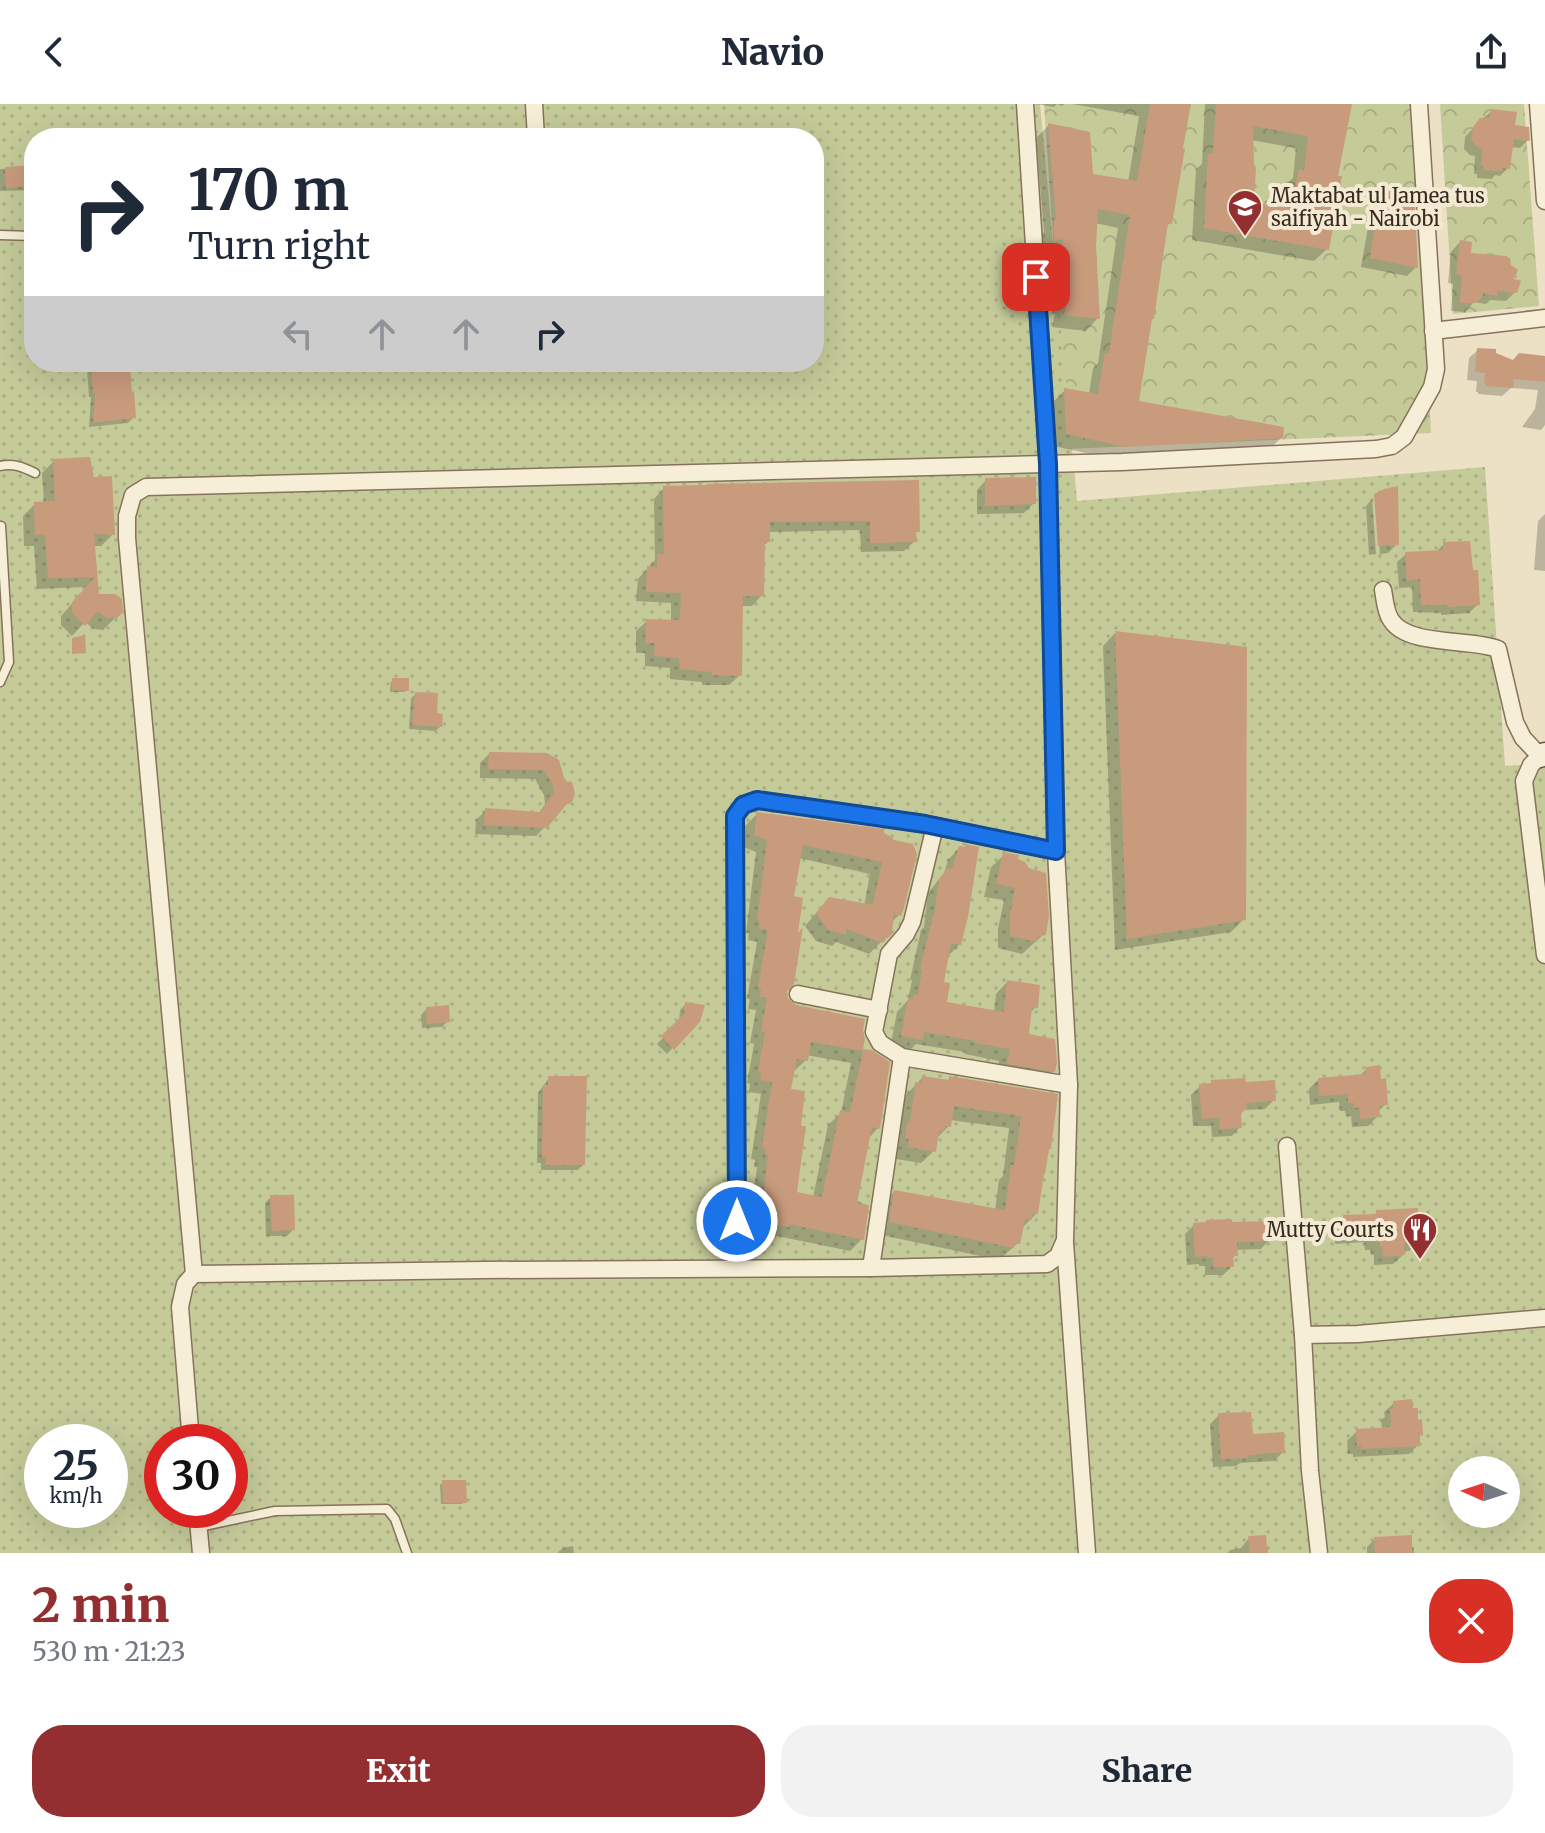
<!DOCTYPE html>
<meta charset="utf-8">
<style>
:root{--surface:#fff;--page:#f2f2f3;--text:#1f2937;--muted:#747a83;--accent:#932f31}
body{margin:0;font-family:Merriweather,serif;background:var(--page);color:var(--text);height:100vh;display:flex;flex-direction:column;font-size:30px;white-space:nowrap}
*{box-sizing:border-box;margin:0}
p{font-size:26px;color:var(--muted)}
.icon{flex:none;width:44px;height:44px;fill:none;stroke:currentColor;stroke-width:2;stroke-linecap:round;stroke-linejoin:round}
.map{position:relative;height:1449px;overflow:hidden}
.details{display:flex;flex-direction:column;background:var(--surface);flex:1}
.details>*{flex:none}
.hud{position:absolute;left:24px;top:24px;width:800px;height:244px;border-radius:32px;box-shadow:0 8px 32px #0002;background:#fff;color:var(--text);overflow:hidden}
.needle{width:52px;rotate:273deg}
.fabs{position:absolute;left:1448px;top:1352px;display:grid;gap:16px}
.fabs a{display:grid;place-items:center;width:72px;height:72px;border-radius:50%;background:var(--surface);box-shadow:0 8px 32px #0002;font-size:40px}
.speed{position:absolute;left:24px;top:1320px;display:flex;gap:16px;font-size:40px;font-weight:700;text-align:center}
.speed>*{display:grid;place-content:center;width:104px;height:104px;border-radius:50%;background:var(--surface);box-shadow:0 8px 32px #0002;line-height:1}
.speed small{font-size:20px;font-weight:400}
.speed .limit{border:12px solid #d22;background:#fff;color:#111}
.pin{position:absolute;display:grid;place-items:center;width:68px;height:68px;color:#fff;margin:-34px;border-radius:16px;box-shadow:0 4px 12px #0006}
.me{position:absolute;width:88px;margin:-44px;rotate:0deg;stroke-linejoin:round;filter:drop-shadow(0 0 6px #0008)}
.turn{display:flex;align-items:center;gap:28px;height:168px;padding:0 32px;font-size:36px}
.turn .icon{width:104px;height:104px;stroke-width:2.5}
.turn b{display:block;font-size:56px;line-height:68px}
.lanes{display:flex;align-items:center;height:76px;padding:0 32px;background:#0003;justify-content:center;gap:40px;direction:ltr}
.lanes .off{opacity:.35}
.round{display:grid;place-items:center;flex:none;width:84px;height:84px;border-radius:32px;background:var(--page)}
.summary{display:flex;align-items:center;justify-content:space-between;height:136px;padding:0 32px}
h1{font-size:48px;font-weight:800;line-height:60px;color:var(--accent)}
.primary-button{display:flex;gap:16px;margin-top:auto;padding:16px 32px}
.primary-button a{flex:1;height:92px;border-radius:32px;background:var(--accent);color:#fff;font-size:32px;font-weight:800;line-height:92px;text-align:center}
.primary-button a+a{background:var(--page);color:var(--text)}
header{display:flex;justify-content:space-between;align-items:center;height:104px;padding:0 32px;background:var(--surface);font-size:36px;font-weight:800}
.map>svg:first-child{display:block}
</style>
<header><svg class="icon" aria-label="back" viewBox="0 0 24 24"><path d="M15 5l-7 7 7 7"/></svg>Navio<svg class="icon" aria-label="share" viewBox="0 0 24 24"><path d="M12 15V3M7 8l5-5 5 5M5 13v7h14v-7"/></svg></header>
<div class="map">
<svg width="1545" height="1449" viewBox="0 0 1545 1449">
<defs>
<pattern id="park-crowns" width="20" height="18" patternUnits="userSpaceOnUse" patternTransform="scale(2)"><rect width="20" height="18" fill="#c5ca99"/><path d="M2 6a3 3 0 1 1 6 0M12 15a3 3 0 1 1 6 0" fill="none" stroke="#aaae83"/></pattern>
<pattern id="garden-dots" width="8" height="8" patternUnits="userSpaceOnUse" patternTransform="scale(2)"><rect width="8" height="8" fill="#c5ca99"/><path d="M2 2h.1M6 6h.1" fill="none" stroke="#aaae83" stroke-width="1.8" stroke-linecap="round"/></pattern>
</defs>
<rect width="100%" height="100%" fill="#ece0c5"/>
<g fill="url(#park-crowns)">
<polygon points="1044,0 1414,0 1431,329 1067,345"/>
<polygon points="1440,0 1524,0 1539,202 1453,210"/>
</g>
<path fill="url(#garden-dots)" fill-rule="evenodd" d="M0 0H1040L1077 397 1485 363 1505 662 1545 659V1449H0ZM34 34H814V258H34ZM42 1338H110V1406H42ZM162 1338H230V1406H162ZM1462 1366H1506V1410H1462Z"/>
<g fill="#0003" fill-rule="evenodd">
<polygon points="1036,0 1064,0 1063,2 1057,0 1054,3"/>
<polygon points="1072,0 1189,0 1170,119 1166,123 1136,299 1281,334 1268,346 1112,355 1054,342 1052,299 1065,286 1089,290 1093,264 1098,259 1118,124 1095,119 1098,214 1086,227 1052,223 1055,210 1051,210 1055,191 1051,190 1053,178 1050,178 1052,164 1048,164 1052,146 1042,149 1042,130 1044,128 1036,34 1049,21 1091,71 1128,78 1139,12"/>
<path d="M1205 0H1350L1336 73 1327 145 1314 157 1192 136 1196 65 1202 60ZM1251 36 1296 44 1293 74 1287 80 1282 105 1252 101Z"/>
<polygon points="1492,7 1528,36 1520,44 1511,43 1508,64 1500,72 1495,71 1492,75 1477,74 1477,70 1474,70 1475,52 1470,51 1464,45 1465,33 1481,16"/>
<polygon points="34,63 34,86 0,87 0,65"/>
<polygon points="1382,84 1416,163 1407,172 1361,163 1373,94"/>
<polygon points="1460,138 1469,151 1511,176 1515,188 1506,197 1490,196 1486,200 1474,198 1465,208 1451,207 1453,180 1448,179 1451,148"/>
<polygon points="1478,246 1512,258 1545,263 1545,321 1541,326 1522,323 1535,305 1538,286 1511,284 1502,292 1478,290 1478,288 1476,288 1477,277 1467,276 1469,254"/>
<polygon points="92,260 104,269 133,314 128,319 89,323 91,293 89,293 87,265"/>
<polygon points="54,357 93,375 113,430 101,442 93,442 97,491 116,513 103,526 94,525 85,518 72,532 61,521 61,512 87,483 37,485 34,442 24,442 23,412 35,400 44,399 42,369"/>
<polygon points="986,376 1034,399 1024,409 977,410 977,386"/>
<polygon points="708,382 918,427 914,430 915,437 904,447 861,448 860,426 768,428 768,438 762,443 762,491 752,502 741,502 740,571 729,581 702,581 702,578 670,575 670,564 645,562 645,549 636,549 636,527 647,517 671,518 671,499 636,497 638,475 655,456 654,395 664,384"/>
<polygon points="1396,385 1397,440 1388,449 1380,450 1376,393 1374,393 1385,387"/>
<polygon points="1372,395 1376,450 1369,451 1366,402"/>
<polygon points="1545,410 1545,467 1534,466 1538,417"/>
<polygon points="1444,440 1478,500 1469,509 1441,511 1441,509 1413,508 1412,483 1399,484 1397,458 1406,450 1436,448"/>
<polygon points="1115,529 1244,815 1231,828 1115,846 1103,542"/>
<polygon points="393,576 407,586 404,588 390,588 391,578"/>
<polygon points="416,590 440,623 435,627 409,625 411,594"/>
<polygon points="489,650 546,651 560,707 536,732 475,730 476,716 486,706 538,710 545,700 544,691 535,675 480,674 480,659"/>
<path d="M757 710 882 727 899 811 891 819 890 829 869 850 836 838 832 842 816 837 805 822 817 808 864 802 870 770 799 754 792 794 786 895 861 946 872 948 878 1024 868 1035 856 1096 867 1102 862 1135 850 1147 777 1132 775 1134 751 1131 752 1122 746 1121 748 1107 752 1103 757 1063H754L755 1056 751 1055 761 990 749 988 750 980 747 979 754 940 750 939 756 906 748 905 750 895H747L757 838 748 836 749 829H746L756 748 743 743 745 722ZM806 951 851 959 841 1009 828 1021 813 1093 795 1090 789 987 792 969 806 956Z"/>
<polygon points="959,744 960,840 948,852 941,880 945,900 994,909 996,890 1007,878 1036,903 1029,910 1027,932 1053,967 1042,978 997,971 999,957 965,950 965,948 916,940 909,947 890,944 897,908 908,896 912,876 910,876 921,826 924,823 928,789 944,769 948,756"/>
<polygon points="1004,751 1044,830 1022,850 998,844 998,825 1004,796 984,793 991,763"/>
<polygon points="686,900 698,917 667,950 657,940 679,918 680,906"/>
<polygon points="427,905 448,917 442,923 422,924 421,911"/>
<polygon points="1367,965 1386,1000 1377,1008 1378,1012 1368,1022 1352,1023 1351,1012 1346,1012 1345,1007 1340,1007 1339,998 1310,1001 1309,985 1318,976 1358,973"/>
<polygon points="549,974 584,1060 578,1066 541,1066 541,1059 537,1059 538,989"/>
<polygon points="922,974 946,978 950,974 1056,992 1036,1110 1024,1122 1018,1139 999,1156 877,1130 881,1101 894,1088 995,1107 999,1076 1003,1072 1009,1024 950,1016 949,1022 936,1035 934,1047 921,1059 896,1055 897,1047 893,1047 898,1029 904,993"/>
<polygon points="1244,980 1274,996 1265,1005 1244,1006 1240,1011 1240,1023 1232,1032 1212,1033 1211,1022 1193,1022 1191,991 1200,982"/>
<polygon points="271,1093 293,1126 287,1132 266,1132 265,1099"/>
<polygon points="1377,1108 1418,1138 1409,1147 1402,1147 1403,1151 1393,1160 1374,1161 1374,1151 1371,1151 1370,1146 1365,1146 1364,1138 1335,1140 1334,1123 1344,1113 1373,1112"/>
<polygon points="1230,1120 1269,1136 1261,1145 1236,1146 1236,1151 1231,1155 1232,1162 1223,1171 1205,1171 1205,1162 1199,1162 1199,1160 1187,1161 1185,1130 1194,1121"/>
<polygon points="1394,1299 1418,1334 1418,1341 1409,1350 1353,1353 1353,1350 1348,1350 1347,1337 1357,1327 1382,1326 1381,1316 1385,1313 1384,1308"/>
<polygon points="1219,1311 1251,1332 1283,1348 1274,1357 1240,1359 1236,1362 1213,1363 1210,1320"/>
<polygon points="443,1378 465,1398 462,1400 441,1400 440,1381"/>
<polygon points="1265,1433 1268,1449 1227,1449 1230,1446 1241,1444 1249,1434"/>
<polygon points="1375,1435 1414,1444 1414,1449 1367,1449 1367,1443"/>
<polygon points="573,1442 574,1449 557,1449 563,1444"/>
</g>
<g fill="#c99b7d" fill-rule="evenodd">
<polygon points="1150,0 1191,0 1183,44 1185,45 1172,120 1168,119 1154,215 1152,215 1139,297 1284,323 1283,334 1126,343 1066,330 1064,284 1098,290 1105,249 1109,249 1130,111 1098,105 1096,142 1100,215 1064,211 1066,198 1063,197 1067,179 1062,178 1065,166 1062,166 1063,152 1060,152 1063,135 1054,137 1054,115 1056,116 1048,19 1090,28 1093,70 1137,77"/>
<path d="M1216 0H1352L1338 72H1342L1329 146 1204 124 1208 50 1213 49ZM1253 22 1308 32 1304 66 1299 65 1291 104 1254 99 1256 64 1254 60Z"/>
<polygon points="1491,5 1517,8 1515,21 1529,23 1530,37 1514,35 1510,65 1502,64 1502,67 1484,66 1484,62 1481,62 1482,44 1478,44 1471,36 1473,23 1480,14 1490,14"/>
<polygon points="34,61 34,82 6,84 5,63"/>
<polygon points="1381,82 1414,87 1418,164 1370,154"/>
<polygon points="1460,136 1472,138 1471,149 1507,152 1508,154 1510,154 1511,161 1518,166 1514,175 1521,177 1517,189 1498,187 1497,192 1482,189 1482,193 1476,199 1460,199 1462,171 1456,170"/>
<polygon points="1477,244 1496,245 1496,249 1513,256 1519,249 1545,252 1545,278 1514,275 1513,284 1486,282 1486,280 1484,279 1485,269 1475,268"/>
<polygon points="91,258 106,258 106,267 130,264 132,288 134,287 136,314 93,319 95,289 93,289"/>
<polygon points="90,353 94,373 112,372 115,431 94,430 99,490 115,490 122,495 123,508 117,514 106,514 98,507 85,522 72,509 72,498 95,473 48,474 45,431 35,431 34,405 34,398 55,397 53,355"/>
<polygon points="1036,373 1036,400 985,402 985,374"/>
<polygon points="919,376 920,428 916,428 917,438 870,439 870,417 770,418 770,438 765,438 764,492 743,492 742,572 712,571 712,568 680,565 679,554 654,552 655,539 645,539 646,515 680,516 681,489 646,488 647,462 657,463 657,450 664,450 663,382 707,381 707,380"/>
<polygon points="1398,382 1399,441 1378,442 1374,390 1384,385"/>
<polygon points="1470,437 1473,466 1478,466 1480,501 1449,503 1448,501 1421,501 1420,475 1407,477 1405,448 1443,446 1443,438"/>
<polygon points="1115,527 1247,543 1246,816 1127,835"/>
<polygon points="85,531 86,549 72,550 72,534"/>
<polygon points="392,574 409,574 409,587 392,586"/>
<polygon points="415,588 438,589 437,609 443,610 442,623 412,621"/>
<polygon points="489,648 547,649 559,656 565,677 572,678 575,690 572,698 566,701 547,724 484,721 485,704 540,708 554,689 553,681 544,666 488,665"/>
<path d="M757 708 884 725V729L890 732 894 736 913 740 917 750 904 804 901 812 894 810 892 830 888 834H884L883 839 846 825V831L828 826 816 809 829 793 873 801 882 758 803 741 794 792 803 794 798 829 803 823 794 880 787 887 788 894 796 901 865 915 863 926 865 935 863 945 872 946 890 958 880 1025 872 1023 857 1099 869 1101 864 1136 789 1120V1123L762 1119 763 1110 757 1109 759 1093H763L768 1051H765L766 1044 762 1043 772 978 760 976 761 968H758L765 928H761L767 894 760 893 761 884 758 883 768 826 759 825 760 817H757L767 736 754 731ZM811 938 863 947 850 1009 840 1006 822 1093 797 1088 806 1022H801L805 987 791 985 797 955 808 957Z"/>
<polygon points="966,740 979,743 968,813 961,841 951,839 944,878 950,879 947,898 1004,908 1007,876 1040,881 1038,904 1032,904 1029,930 1055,935 1057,959 1055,968 1007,960 1010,945 975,939 976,937 924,928 923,936 901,932 908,894 913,895 914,890 918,891 922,865 920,865 933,812 934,812 939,775 945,769 946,764 952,765 959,742 965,743"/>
<polygon points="1003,748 1019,751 1018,755 1025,758 1029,764 1046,769 1049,812 1046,831 1037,833 1037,838 1010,832 1010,811 1015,784 996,780"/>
<polygon points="685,898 705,901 700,918 674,946 661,932 684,910"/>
<polygon points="449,901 450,918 427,920 426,903"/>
<polygon points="1380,961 1381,975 1386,974 1388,1001 1379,1002 1380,1013 1360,1015 1360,1003 1354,1004 1354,999 1348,999 1348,990 1319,992 1318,974 1366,970 1366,963"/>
<polygon points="548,972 587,972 585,1061 546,1061 546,1053 542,1053 543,981 548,981"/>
<polygon points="922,972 949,976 949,972 1058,990 1051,1045 1049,1045 1045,1070 1044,1070 1038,1110 1032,1110 1032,1116 1025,1115 1020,1140 1015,1139 1014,1144 889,1118 894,1086 1005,1106 1011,1061 1014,1061 1021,1012 954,1002 951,1023 945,1022 944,1028 939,1027 936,1048 907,1043 909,1035 905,1034 907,1018 910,1018 916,978 921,979"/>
<polygon points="1245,974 1246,978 1275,976 1276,997 1246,999 1247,1006 1241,1007 1242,1024 1220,1025 1219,1014 1202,1015 1199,980 1211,979 1211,976"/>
<polygon points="270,1091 294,1091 295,1126 272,1127"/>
<polygon points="1418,1104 1420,1139 1404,1139 1405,1151 1383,1153 1382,1142 1379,1142 1379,1138 1374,1138 1373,1130 1344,1132 1343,1111 1376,1110 1376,1106"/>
<polygon points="1232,1115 1232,1118 1270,1117 1271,1137 1237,1138 1238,1152 1233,1152 1234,1163 1213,1163 1213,1154 1207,1154 1207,1152 1195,1153 1193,1119 1206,1118 1206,1116"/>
<polygon points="1412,1295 1413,1304 1418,1304 1418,1316 1422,1315 1423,1331 1420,1332 1420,1342 1362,1345 1361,1342 1357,1342 1356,1325 1391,1323 1390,1305 1393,1305 1393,1297"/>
<polygon points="1251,1308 1253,1330 1284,1328 1285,1348 1248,1351 1248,1354 1221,1355 1218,1309"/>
<polygon points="442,1376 466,1376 467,1399 443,1399"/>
<polygon points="1266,1431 1267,1449 1250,1449 1248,1432"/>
<polygon points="1412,1431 1412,1449 1375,1449 1374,1433"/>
</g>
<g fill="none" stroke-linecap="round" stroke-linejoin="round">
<defs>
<g id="lane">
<polyline points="0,131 34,132"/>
<path d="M0 362C13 359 23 363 35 369"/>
<polyline points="0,578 9,558 1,422"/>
<polyline points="199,1423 275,1407 387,1405 395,1415 407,1449"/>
</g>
<g id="street">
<polyline points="534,0 536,34"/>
<polyline points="1538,0 1545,97"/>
<polyline points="1433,227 1545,214"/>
<path d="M1383 486C1385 496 1385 507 1391 516 1408 543 1470 534 1498 545L1515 618 1523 634 1540 652 1531 661 1524 677 1545 851"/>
<polyline points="935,722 912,818 906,830 889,850 874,928 880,939 902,953 1069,981"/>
<polyline points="798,890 879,906"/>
<polyline points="1287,1042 1303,1231 1358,1230 1545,1214"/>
<polyline points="1065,1139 1087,1449"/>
<polyline points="737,1164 735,712 743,701 757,696 925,720 1056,747"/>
<polyline points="871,1164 902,953"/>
<polyline points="194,1170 127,434 127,412 133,391 146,383 1122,358 1376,345 1392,342 1404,333 1432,283 1436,265 1419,0"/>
<polyline points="1303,1231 1310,1367 1319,1449"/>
<polyline points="191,1338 180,1203 185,1180 194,1170 484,1166 871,1164 1047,1160 1058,1152 1065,1136 1069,981 1056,747 1048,360 1025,0"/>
<polyline points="197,1406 201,1449"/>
</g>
<polyline id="secondary" points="1540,652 1545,650"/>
</defs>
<use href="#lane" stroke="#87725c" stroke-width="11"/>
<use href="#street" stroke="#87725c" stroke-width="19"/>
<use href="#secondary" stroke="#68533f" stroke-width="25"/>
<use href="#lane" stroke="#f7eed8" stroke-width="8"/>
<use href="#street" stroke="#f7eed8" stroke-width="16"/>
<use href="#secondary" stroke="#f7eed8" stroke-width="22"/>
</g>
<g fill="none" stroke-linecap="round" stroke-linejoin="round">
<defs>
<polyline id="route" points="737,1117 735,712 743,701 757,696 925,720 1056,747 1048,360 1036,173"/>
</defs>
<use href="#route" stroke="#114b97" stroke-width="20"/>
<use href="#route" stroke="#1a73e8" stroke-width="14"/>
</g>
<defs>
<symbol id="university-pin" viewBox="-11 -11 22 30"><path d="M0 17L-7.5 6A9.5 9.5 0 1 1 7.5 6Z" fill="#932f31" stroke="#f4ead4"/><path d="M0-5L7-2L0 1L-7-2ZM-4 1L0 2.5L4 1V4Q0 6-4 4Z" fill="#fff"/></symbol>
<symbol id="restaurant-pin" viewBox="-11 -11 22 30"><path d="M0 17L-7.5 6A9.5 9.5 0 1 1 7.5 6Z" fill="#932f31" stroke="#f4ead4"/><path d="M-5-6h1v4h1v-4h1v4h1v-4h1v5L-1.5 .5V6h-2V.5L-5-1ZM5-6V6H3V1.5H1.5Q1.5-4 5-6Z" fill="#fff"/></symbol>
</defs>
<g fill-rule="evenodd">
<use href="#university-pin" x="1225" y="83" width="40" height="54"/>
<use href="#restaurant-pin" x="1400" y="1106" width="40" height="54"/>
</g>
<g text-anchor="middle" stroke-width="8" stroke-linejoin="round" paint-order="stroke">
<g font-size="20" fill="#372b1f" stroke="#f4ead4" text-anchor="start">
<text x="1271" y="99">Maktabat ul Jamea tus<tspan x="1271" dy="23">saifiyah - Nairobi</tspan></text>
<text x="1394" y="1133" text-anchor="end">Mutty Courts</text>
</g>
</g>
</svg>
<div class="fabs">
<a><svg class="needle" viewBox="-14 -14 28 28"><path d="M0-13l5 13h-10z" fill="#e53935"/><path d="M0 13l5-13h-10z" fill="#747a83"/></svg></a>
</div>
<div class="speed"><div>25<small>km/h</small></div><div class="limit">30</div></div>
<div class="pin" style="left:1036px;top:173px;background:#d93025"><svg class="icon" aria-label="arrive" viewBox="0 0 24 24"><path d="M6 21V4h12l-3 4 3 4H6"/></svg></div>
<svg class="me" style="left:737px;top:1117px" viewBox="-20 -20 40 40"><circle r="17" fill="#1a73e8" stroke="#fff" stroke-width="3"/><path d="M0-11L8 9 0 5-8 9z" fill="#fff"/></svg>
<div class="hud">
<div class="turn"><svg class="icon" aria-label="right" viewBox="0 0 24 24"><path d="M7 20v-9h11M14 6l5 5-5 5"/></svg><div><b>170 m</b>Turn right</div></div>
<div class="lanes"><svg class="icon off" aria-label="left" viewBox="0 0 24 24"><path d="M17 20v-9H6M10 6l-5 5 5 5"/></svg><svg class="icon off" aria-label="ahead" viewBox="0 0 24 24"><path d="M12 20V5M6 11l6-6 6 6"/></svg><svg class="icon off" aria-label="ahead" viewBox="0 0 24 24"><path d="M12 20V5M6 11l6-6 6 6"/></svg><svg class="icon" aria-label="right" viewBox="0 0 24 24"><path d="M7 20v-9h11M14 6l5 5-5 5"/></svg></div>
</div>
</div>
<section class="details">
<div class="summary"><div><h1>2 min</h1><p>530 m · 21:23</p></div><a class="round" style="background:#d93025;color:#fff"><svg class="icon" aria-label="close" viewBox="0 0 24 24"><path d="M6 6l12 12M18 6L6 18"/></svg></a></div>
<div class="primary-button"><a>Exit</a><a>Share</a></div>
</section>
